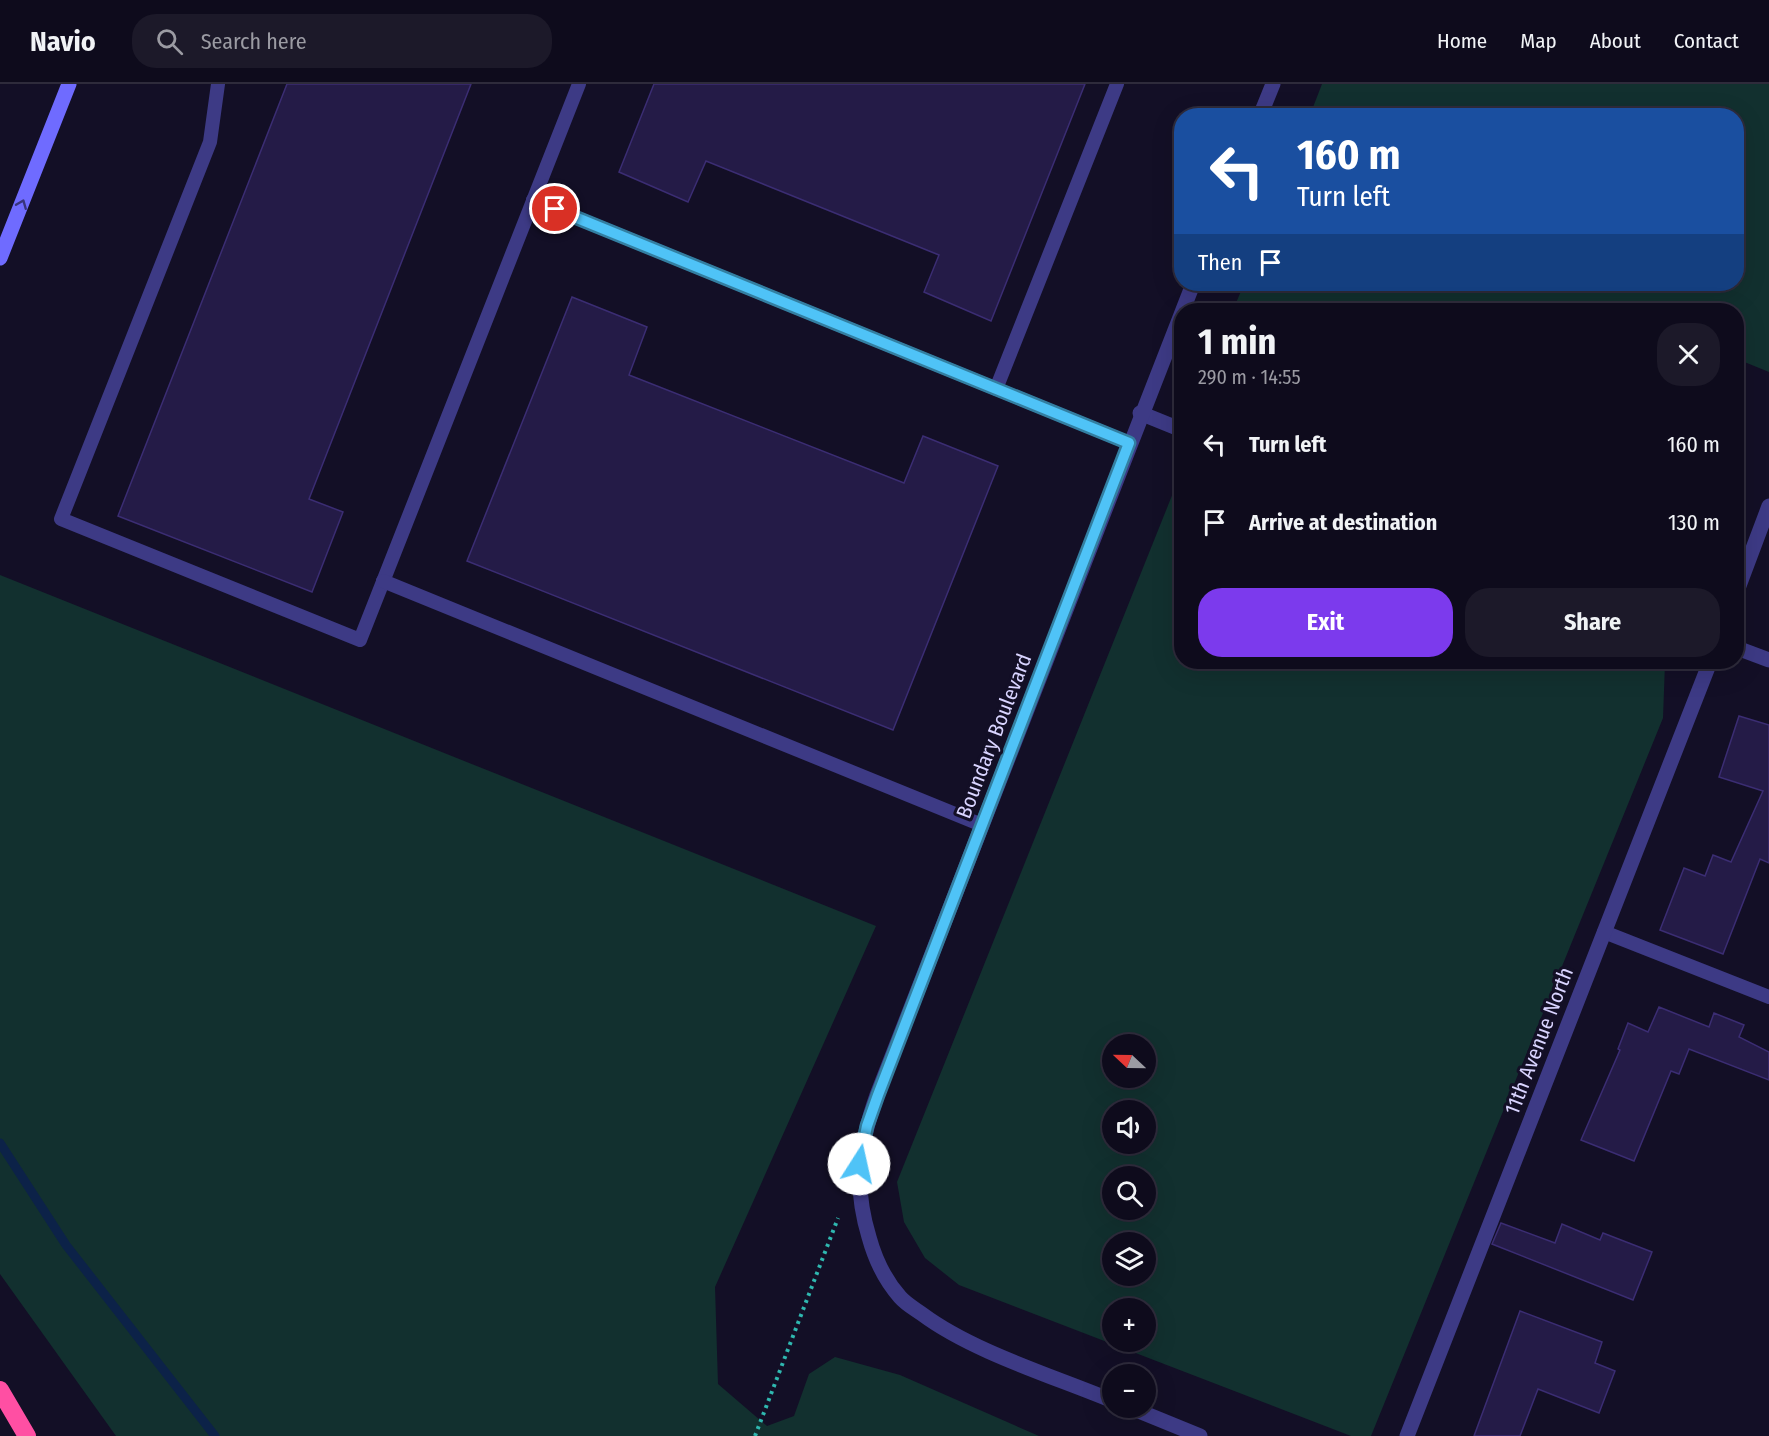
<!DOCTYPE html>
<meta charset="utf-8">
<style>
:root{--surface:#0e0b1c;--page:#1c1929;--text:#f1f3f6;--muted:#9b9ba3;--line:#2e2b3b;--accent:#7c3aed}
body{margin:0;font-family:"Fira Sans Condensed",sans-serif;background:var(--page);color:var(--text);height:100vh;display:flex;flex-direction:column;font-size:22px;white-space:nowrap}
*{box-sizing:border-box;margin:0}
p{font-size:20px;color:var(--muted)}
.icon{flex:none;width:33px;height:33px;fill:none;stroke:currentColor;stroke-width:2;stroke-linecap:round;stroke-linejoin:round}
.map{position:relative;flex:1;overflow:hidden}
.side{position:absolute;left:1174px;top:219px;width:570px;height:366px;display:flex;flex-direction:column;background:var(--surface);border-radius:24px;box-shadow:0 6px 24px #0002,0 0 0 2px var(--line)}
.side>*{flex:none}
.guide{position:absolute;left:1174px;top:24px;width:570px;height:183px;border-radius:24px;box-shadow:0 6px 24px #0002,0 0 0 2px var(--line);background:#1a4fa0;color:#fff;overflow:hidden}
.needle{width:39px;rotate:292deg}
.fabs{position:absolute;left:1102px;top:950px;display:grid;gap:12px}
.fabs a{display:grid;place-items:center;width:54px;height:54px;border-radius:50%;background:var(--surface);box-shadow:0 6px 24px #0002,0 0 0 2px var(--line);font-size:30px}
.pin{position:absolute;display:grid;place-items:center;width:51px;height:51px;color:#fff;margin:-26px;border:3px solid #fff;border-radius:50%;box-shadow:0 2px 6px #0007}
.me{position:absolute;width:66px;margin:-33px;rotate:10deg;stroke-linejoin:round;filter:drop-shadow(0 0 4px #0008)}
.turn{display:flex;align-items:center;gap:21px;height:126px;padding:0 24px;font-size:27px}
.turn .icon{width:78px;height:78px;stroke-width:2.5}
.turn b{display:block;font-size:42px;line-height:51px}
.then{display:flex;align-items:center;height:57px;padding:0 24px;background:#0003;gap:12px;font-size:22px}
.round{display:grid;place-items:center;flex:none;width:63px;height:63px;border-radius:24px;background:var(--page)}
.head{display:flex;align-items:center;justify-content:space-between;height:102px;padding:0 24px}
h1{font-size:36px;font-weight:700;line-height:45px}
.primary-button{display:flex;gap:12px;margin-top:auto;padding:12px 24px}
.primary-button a{flex:1;height:69px;border-radius:24px;background:var(--accent);color:#fff;font-size:24px;font-weight:700;line-height:69px;text-align:center}
.primary-button a+a{background:var(--page);color:var(--text)}
ul{padding:0;list-style:none}
li{display:flex;align-items:center;gap:18px;height:78px;padding:0 24px}
li div{flex:1}
li b{display:block;font-size:22px}
li em{font-style:normal}
header{display:flex;align-items:center;gap:36px;box-sizing:border-box;height:84px;padding:0 30px;background:var(--surface);border-bottom:2px solid var(--line)}
header strong{font-size:28px}
nav{display:flex;gap:33px;margin-inline-start:auto;font-size:21px}
.search{width:420px;height:54px;background:var(--page);display:flex;align-items:center;gap:15px;box-sizing:border-box;padding:0 21px;border-radius:24px;color:var(--muted);font-size:22px}
.map>svg:first-child{display:block}
</style>
<header>
<strong>Navio</strong>
<div class="search"><svg class="icon" aria-label="search" viewBox="0 0 24 24"><circle cx="10" cy="10" r="6"/><path d="M15 15l6 6"/></svg>Search here</div>
<nav><a>Home</a><a>Map</a><a>About</a><a>Contact</a></nav>
</header>
<div class="map">
<svg width="1769" height="1352" viewBox="0 0 1769 1352">
<rect width="100%" height="100%" fill="#130f26"/>
<g fill="#12302f" fill-rule="evenodd">
<polygon points="1322,0 1769,0 1769,288 1737,275 1737,226 1233,226 1244,200 1737,200 1737,32 1310,31"/>
<path d="M1182 395V578L1665 579 1663 634 1371 1352H1351L959 1201 925 1174 904 1138 897 1098 1177 399ZM1113 960H1146V993H1113ZM1113 1026H1146V1059H1113ZM1113 1092H1146V1125H1113ZM1113 1158H1146V1191H1113ZM1113 1224H1146V1257H1113Z"/>
<polygon points="0,491 876,842 715,1203 718,1300 767,1342 794,1332 809,1290 835,1273 900,1291 1039,1352 116,1352 0,1190"/>
</g>
<g fill="none" stroke-linecap="round" stroke-linejoin="round">
<polyline stroke="#0c2248" stroke-width="9" points="0,1059 66,1161 215,1352"/>
</g>
<g fill="#241b47" stroke="#3b2d73" stroke-width="1.5">
<polygon points="287,0 471,0 309,415 343,428 312,508 118,432"/>
<polygon points="654,0 1085,0 991,237 924,208 939,171 706,77 688,118 619,88"/>
<polygon points="572,213 647,243 629,291 904,399 923,352 998,382 893,646 467,477"/>
<polygon points="1739,632 1769,641 1769,779 1760,775 1723,870 1660,846 1684,784 1705,792 1713,771 1731,778 1763,707 1719,693"/>
<polygon points="1659,923 1709,943 1714,929 1744,941 1739,953 1769,968 1769,996 1689,965 1679,990 1671,987 1634,1077 1581,1056 1620,966 1618,965 1628,939 1648,948"/>
<polygon points="1501,1139 1555,1159 1562,1140 1600,1156 1603,1149 1652,1168 1633,1216 1492,1160"/>
<polygon points="1520,1227 1602,1258 1595,1279 1615,1287 1599,1329 1538,1305 1520,1352 1474,1352"/>
</g>
<g fill="none" stroke-linecap="round" stroke-linejoin="round">
<polyline stroke="#2fb8b0" stroke-width="4" stroke-dasharray="3 4.5" stroke-linecap="butt" points="755,1352 838,1134"/>
<g stroke="#3d3a85" stroke-width="14">
<polyline points="218,0 210,58 61,435 360,556 579,0"/>
<polyline points="533,116 1129,359"/>
<polyline points="996,305 1117,0"/>
<polyline points="383,497 982,741"/>
<polyline points="1604,848 1769,913"/>
</g>
<g stroke="#3d3a85" stroke-width="15">
<polyline points="1140,329 1182,346"/>
<polyline points="1737,507 1769,422"/>
<polyline points="1737,564 1769,576"/>
<polyline points="1407,1352 1710,578"/>
</g>
<g stroke="#3d3a85" stroke-width="15">
<polyline points="1260,32 1273,0"/>
<path d="M1113 1317C1053 1292 973 1268 922 1230 915 1225 906 1220 900 1213 885 1196 875 1175 869 1153 853 1100 859 1062 877 1011L1193 200"/>
<polyline points="1129,1323 1200,1352"/>
</g>
<polyline stroke="#6f6bff" stroke-width="15" points="0,174 69,0"/>
<polyline stroke="#ff4fa3" stroke-width="18" points="0,1306 27,1352"/>
</g>
<defs><path id="oneway-chevron" d="M-2-3.5L2.5 0L-2 3.5" fill="none" stroke-width="1.6" stroke-linecap="round" stroke-linejoin="round" transform="scale(1.5)"/></defs>
<use stroke="#38347d" href="#oneway-chevron" transform="translate(22 120) rotate(-68)"/>
<g fill="none" stroke-linecap="round" stroke-linejoin="round">
<defs>
<polyline id="route" points="555,125 1129,359 878,1011 867,1042 859,1080"/>
</defs>
<use href="#route" stroke="#337fa1" stroke-width="15"/>
<use href="#route" stroke="#4fc3f7" stroke-width="10"/>
</g>
<g text-anchor="middle" stroke-width="6" stroke-linejoin="round" paint-order="stroke">
<g font-size="21" fill="#d9d4ff" stroke="#130f26">
<text transform="translate(994 652) rotate(-69)" y="7">Boundary Boulevard</text>
<text transform="translate(1539 957) rotate(-69)" y="7">11th Avenue North</text>
</g>
</g>
</svg>
<div class="fabs">
<a><svg class="needle" viewBox="-14 -14 28 28"><path d="M0-13l5 13h-10z" fill="#e53935"/><path d="M0 13l5-13h-10z" fill="#9b9ba3"/></svg></a>
<a><svg class="icon" aria-label="sound" viewBox="0 0 24 24"><path d="M4 9h4l5-4v14l-5-4H4zM17 9q2 3 0 6"/></svg></a>
<a><svg class="icon" aria-label="search" viewBox="0 0 24 24"><circle cx="10" cy="10" r="6"/><path d="M15 15l6 6"/></svg></a>
<a><svg class="icon" aria-label="layers" viewBox="0 0 24 24"><path d="M12 4l9 5-9 5-9-5zM3 14l9 5 9-5"/></svg></a>
<a>+</a>
<a>−</a>
</div>
<div class="pin" style="left:555px;top:125px;background:#d93025"><svg class="icon" aria-label="arrive" viewBox="0 0 24 24"><path d="M6 21V4h12l-3 4 3 4H6"/></svg></div>
<svg class="me" style="left:859px;top:1080px" viewBox="-20 -20 40 40"><circle r="19" fill="#fff"/><path d="M0-13L10 11 0 6-10 11z" fill="#4fc3f7"/></svg>
<div class="guide">
<div class="turn"><svg class="icon" aria-label="left" viewBox="0 0 24 24"><path d="M17 20v-9H6M10 6l-5 5 5 5"/></svg><div><b>160 m</b>Turn left</div></div>
<div class="then">Then<svg class="icon" aria-label="arrive" viewBox="0 0 24 24"><path d="M6 21V4h12l-3 4 3 4H6"/></svg></div>
</div>
<section class="side">
<div class="head"><div><h1>1 min</h1><p>290 m · 14:55</p></div><a class="round"><svg class="icon" aria-label="close" viewBox="0 0 24 24"><path d="M6 6l12 12M18 6L6 18"/></svg></a></div>
<ul>
<li><svg class="icon" aria-label="left" viewBox="0 0 24 24"><path d="M17 20v-9H6M10 6l-5 5 5 5"/></svg><div><b>Turn left</b></div><em>160 m</em></li>
<li><svg class="icon" aria-label="arrive" viewBox="0 0 24 24"><path d="M6 21V4h12l-3 4 3 4H6"/></svg><div><b>Arrive at destination</b></div><em>130 m</em></li>
</ul>
<div class="primary-button"><a>Exit</a><a>Share</a></div>
</section>
</div>
